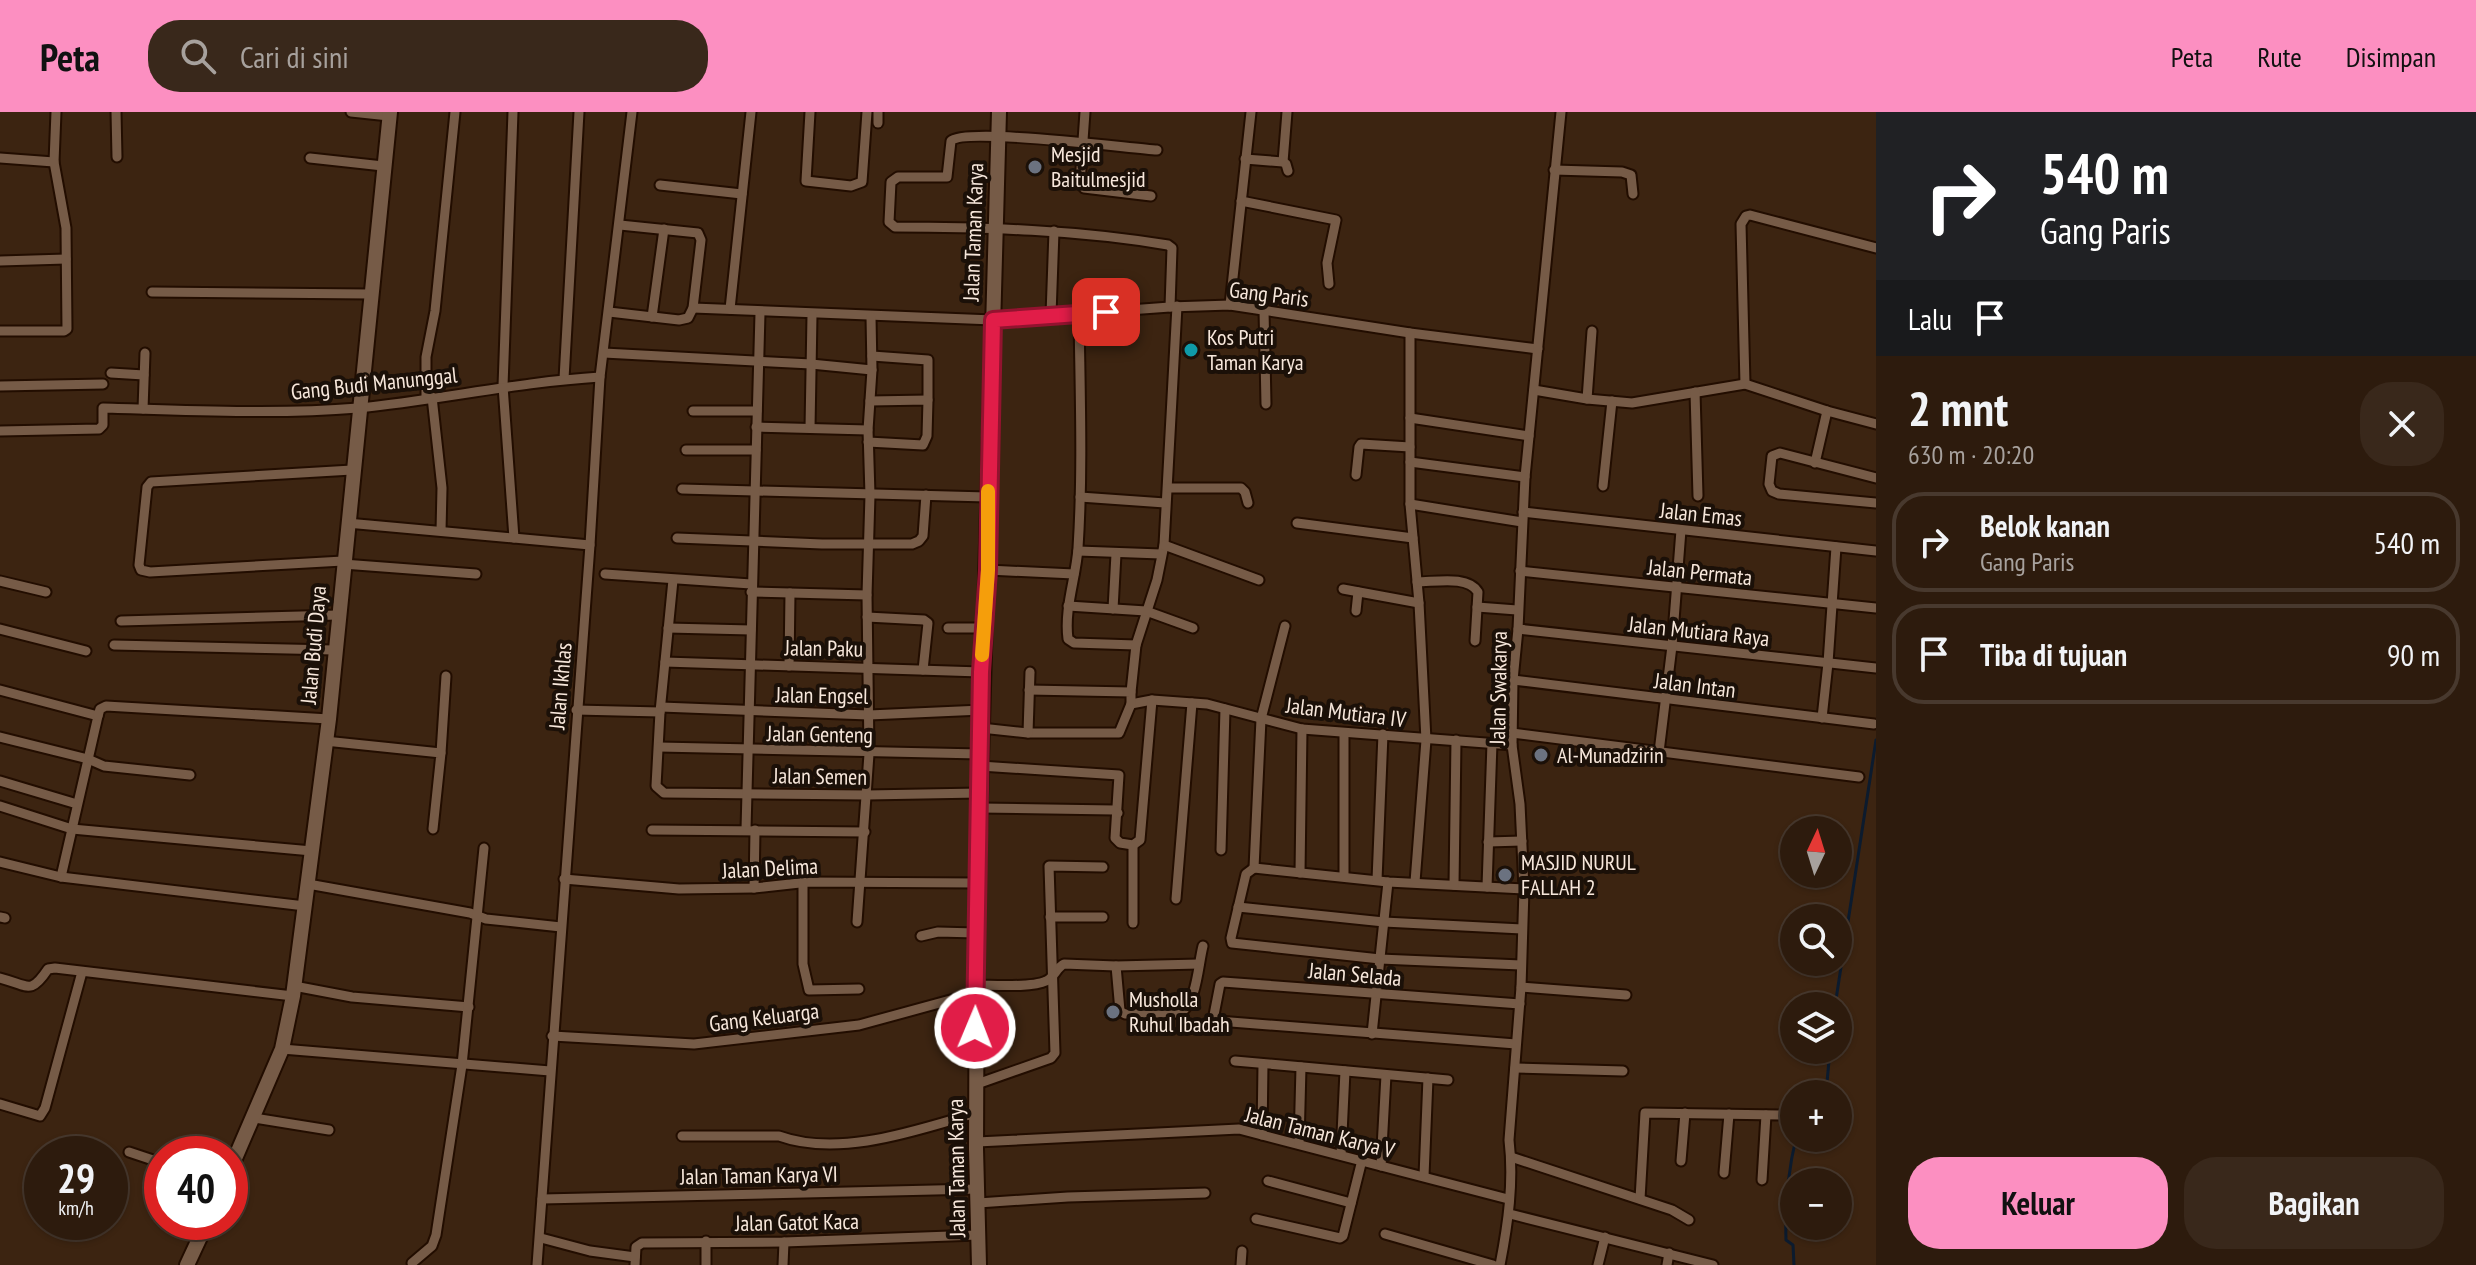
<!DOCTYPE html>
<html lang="id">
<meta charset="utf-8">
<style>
:root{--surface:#2d1b0d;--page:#39281b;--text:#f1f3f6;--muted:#a7a19d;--line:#48392e;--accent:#fc8fc1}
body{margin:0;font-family:"PT Sans Narrow",sans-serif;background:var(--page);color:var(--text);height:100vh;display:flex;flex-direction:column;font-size:30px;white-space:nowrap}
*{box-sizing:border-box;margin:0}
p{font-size:26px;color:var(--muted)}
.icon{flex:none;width:44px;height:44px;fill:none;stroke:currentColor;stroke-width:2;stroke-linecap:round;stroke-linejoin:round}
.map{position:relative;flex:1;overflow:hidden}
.side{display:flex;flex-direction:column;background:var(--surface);width:600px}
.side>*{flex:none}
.guide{background:#202124;color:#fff;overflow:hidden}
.needle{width:52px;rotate:4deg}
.fabs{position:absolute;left:1780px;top:704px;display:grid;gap:16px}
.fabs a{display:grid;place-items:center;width:72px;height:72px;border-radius:50%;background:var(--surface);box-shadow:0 2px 6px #0004,0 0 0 2px var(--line);font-size:40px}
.speed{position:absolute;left:24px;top:1024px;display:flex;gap:16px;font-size:40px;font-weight:700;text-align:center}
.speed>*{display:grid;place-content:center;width:104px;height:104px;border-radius:50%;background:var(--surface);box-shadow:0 2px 6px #0004,0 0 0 2px var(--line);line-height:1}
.speed small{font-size:20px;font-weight:400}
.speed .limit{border:12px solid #d22;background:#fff;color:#111}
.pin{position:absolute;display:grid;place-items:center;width:68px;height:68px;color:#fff;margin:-34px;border-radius:16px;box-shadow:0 4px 12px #0006}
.me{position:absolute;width:88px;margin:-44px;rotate:1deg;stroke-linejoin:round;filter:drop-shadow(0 0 6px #0008)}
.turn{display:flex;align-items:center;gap:28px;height:168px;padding:0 32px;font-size:36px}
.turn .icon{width:104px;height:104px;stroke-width:2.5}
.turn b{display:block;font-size:56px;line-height:68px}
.then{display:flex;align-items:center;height:76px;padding:0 32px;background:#0003;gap:16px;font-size:30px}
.round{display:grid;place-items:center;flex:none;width:84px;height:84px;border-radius:32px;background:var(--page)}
.summary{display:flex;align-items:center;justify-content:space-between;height:136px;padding:0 32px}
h1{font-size:48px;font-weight:600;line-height:60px}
.cta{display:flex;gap:16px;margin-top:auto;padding:16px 32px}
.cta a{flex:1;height:92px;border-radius:32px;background:var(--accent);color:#111;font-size:32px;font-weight:600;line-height:92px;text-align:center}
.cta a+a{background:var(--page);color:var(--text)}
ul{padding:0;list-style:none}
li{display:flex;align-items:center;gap:24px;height:100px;margin:0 16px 12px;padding:0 16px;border:4px solid var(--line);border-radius:32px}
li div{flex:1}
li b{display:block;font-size:30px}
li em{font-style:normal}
header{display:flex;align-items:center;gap:48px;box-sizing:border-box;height:112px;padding:0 40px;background:var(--accent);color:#111}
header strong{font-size:38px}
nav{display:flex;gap:44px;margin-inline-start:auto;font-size:28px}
.search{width:560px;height:72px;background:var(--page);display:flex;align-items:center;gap:20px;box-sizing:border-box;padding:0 28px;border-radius:32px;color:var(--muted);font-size:30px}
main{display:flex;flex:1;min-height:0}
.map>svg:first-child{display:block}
</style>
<header>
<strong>Peta</strong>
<div class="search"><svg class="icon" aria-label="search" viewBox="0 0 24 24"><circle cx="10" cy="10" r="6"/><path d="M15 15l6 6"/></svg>Cari di sini</div>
<nav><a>Peta</a><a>Rute</a><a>Disimpan</a></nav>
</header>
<main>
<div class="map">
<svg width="1876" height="1153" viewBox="0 0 1876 1153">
<rect width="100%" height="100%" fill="#3c2411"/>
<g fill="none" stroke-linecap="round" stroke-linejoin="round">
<g stroke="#0c1b2e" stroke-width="3">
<polyline points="1835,894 1876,628"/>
<polyline points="1809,982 1826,981 1830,938"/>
<path d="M1794 1153 1793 1133 1786 1128C1785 1094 1788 1059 1796 1026"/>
</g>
<defs>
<g id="street">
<polyline points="116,0 117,45"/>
<polyline points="351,0 389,4"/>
<polyline points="513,0 503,274 514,426"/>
<polyline points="810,0 806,69 851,74 862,70 867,0"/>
<polyline points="1085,0 1080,71 1084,76 1151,84"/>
<polyline points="878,11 878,0"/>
<path d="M1157 38C1127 36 964 15 951 29L947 65H898L891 70 889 110 895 115C986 115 1078 118 1168 133L1172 136 1170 195"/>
<polyline points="0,46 54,50"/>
<polyline points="310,46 383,54"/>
<polyline points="1245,47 1283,50 1286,52 1288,59"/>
<polyline points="1283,50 1287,0"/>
<polyline points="1554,58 1622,60 1631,63 1633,82"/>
<polyline points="660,73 742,82"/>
<polyline points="1241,89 1336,108 1327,151 1329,172"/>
<polyline points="0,149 66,147"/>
<polyline points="152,180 370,182"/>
<polyline points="1230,193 1251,0"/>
<polyline points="693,196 993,208 1170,195 1230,193 1410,221 1538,237"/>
<polyline points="730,197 751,0"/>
<polyline points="1264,198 1266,292"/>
<polyline points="609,200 679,208 688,206 693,196 701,128 698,121 620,113"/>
<path d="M1079 202C1080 280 1083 358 1078 436 1076 466 1064 496 1068 527L1074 531 1136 533 1157 468 1164 433 1177 194"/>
<polyline points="1051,203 1054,119"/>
<polyline points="652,205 664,117"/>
<polyline points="0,219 64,219 67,217 66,116 54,50 56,0"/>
<polyline points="1410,221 1410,392 1419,491 1426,628 1415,770"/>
<polyline points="604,241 811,252 872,258"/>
<polyline points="872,244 928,248 928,288"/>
<polyline points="111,261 144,263"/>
<polyline points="564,267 579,0"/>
<polyline points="1745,272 1741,112 1746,104 1750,103 1876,136"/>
<polyline points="0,274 103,272"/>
<polyline points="1534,278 1587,287 1632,291 1745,272 1827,299 1876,312"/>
<polyline points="1695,280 1698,384"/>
<polyline points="432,285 442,376 441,419"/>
<polyline points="426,286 426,245 435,199 455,0"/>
<polyline points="1587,287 1592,219"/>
<polyline points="143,297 145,241"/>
<polyline points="693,299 757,299"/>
<polyline points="1410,306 1529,324"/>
<polyline points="756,315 868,318"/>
<polyline points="810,316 812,203"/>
<path d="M0 319 99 317 103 313V296C188 298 274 303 358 296 439 288 518 270 600 265"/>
<polyline points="868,330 923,333 927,324 928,288 870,289"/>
<polyline points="686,338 756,338"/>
<polyline points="1410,350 1525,365"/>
<polyline points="1815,351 1827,299"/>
<polyline points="1356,363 1359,335 1361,332 1410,335"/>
<polyline points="1876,366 1780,341 1772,344 1769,372 1772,379 1779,382 1876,391"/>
<polyline points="1603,374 1612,289"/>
<polyline points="1168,376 1241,376 1245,380 1248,391"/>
<polyline points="682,377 987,385"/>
<polyline points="1080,385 1165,391"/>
<polyline points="1410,392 1522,410"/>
<polyline points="1523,400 1876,439"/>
<polyline points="347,411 590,433"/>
<polyline points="1297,411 1413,426"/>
<polyline points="677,426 822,432 912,432 919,429 923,424 926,383"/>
<polyline points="1164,433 1259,468"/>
<polyline points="1078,439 1161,442"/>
<polyline points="343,449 150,460 141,458 139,453 147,375 151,370 352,358"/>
<polyline points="343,452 476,462"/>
<polyline points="988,458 1074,462"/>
<polyline points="1520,459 1876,496"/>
<polyline points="605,462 751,472"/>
<polyline points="0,469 46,480"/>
<path d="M1417 470C1435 470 1468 463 1478 480L1475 529"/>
<polyline points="1343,477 1419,491"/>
<polyline points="751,480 867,483"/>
<polyline points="1068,494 1146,499 1193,516"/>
<polyline points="1477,495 1517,498"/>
<polyline points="1113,497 1116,442"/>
<polyline points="1356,499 1358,480"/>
<polyline points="867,505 924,508 928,511 923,558"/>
<polyline points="121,509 338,503"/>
<polyline points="668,516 751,518"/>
<polyline points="948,516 983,516"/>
<polyline points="0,517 86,539"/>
<polyline points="1518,517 1876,556"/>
<polyline points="114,533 334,538"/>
<polyline points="665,550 981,560"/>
<polyline points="789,554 790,481"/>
<polyline points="1513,568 1874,612"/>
<polyline points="0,578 98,604 61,765"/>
<polyline points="1131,580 1136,533"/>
<polyline points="1131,592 1152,588 1207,592 1302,617 1512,633"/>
<polyline points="661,595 869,603 982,598"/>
<polyline points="576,598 660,600 673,468"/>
<polyline points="660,600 656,674 664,681 867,683 979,681"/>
<polyline points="98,604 100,597 106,594 329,607"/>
<polyline points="1822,606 1828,551 1836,435"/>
<polyline points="981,616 1028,621 1119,621 1131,592 1131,580 1029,578"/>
<polyline points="1028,621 1030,560"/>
<polyline points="1512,621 1859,665"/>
<polyline points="0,625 88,647 104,654 190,663"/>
<polyline points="325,629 441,641 433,717"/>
<polyline points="659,635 980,642"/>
<polyline points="1659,640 1672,534 1681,418"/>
<polyline points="441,641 446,564"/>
<polyline points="980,654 1119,663 1115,726 1120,731 1133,733 1140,728 1152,588"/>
<polyline points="0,669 77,692"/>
<polyline points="0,694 72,717 312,739"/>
<polyline points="980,696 1114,698 1118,701"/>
<polyline points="746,717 760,201"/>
<polyline points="652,718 865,720"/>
<polyline points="1488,730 1522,729"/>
<polyline points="1133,733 1133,811"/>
<polyline points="1221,738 1225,597"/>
<polyline points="0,750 61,765 305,794"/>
<polyline points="1254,756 1246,762 1231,826 1232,831 1380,847 1521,853"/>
<polyline points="1254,756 1388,770 1524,777"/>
<polyline points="1254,756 1261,607 1285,514"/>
<polyline points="1300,761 1302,617"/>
<polyline points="1344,764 1344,621"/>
<polyline points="564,767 679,777 754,776 809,770 977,771"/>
<polyline points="1377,768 1383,622"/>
<polyline points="803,770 803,852 809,878 859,877"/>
<polyline points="308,772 470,801 486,807 561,815"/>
<polyline points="1454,773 1456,628"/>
<polyline points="1487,775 1492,631"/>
<polyline points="754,776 755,718"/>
<polyline points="1176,787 1192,591"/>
<polyline points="1238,795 1384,810 1522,817"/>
<polyline points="0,805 5,806"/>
<polyline points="1050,805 1103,805"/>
<polyline points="857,810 869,642 867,483 870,383 868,318 872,258 871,205"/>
<polyline points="921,824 938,820 976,821"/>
<path d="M1116 854 1120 899 1125 902 1180 901C1197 891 1198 853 1203 834"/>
<path d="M0 866C28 873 30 884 48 857L55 856 293 884"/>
<path d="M976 873C993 873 1032 876 1046 869 1055 865 1056 856 1064 852L1116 854 1199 852"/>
<polyline points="294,874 352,885 469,895"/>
<polyline points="1521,875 1626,883"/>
<polyline points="1372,922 1388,770"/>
<polyline points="552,924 694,932 859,913 976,881"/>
<polyline points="1516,932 1218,909 1214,903 1220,872 1223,870 1520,892"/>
<polyline points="282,937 550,959"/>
<polyline points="1235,949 1448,968"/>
<polyline points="1515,956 1623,959"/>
<polyline points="977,972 1051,946 1055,941 1049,754 1103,755"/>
<polyline points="0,992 40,1004 45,996 82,860"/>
<polyline points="254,1006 329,1018"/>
<polyline points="1262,1023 1263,952"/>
<path d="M682 1024H779C840 1046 917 1018 976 1001"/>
<polyline points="977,1030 1239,1017 1508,1087"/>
<polyline points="1299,1032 1301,955"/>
<polyline points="129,1040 162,1051"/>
<polyline points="1341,1043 1345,959"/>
<polyline points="1511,1045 1672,1098 1689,1108"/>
<polyline points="1681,1049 1685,1001"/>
<polyline points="1381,1054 1386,963"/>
<polyline points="1724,1061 1729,1002"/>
<polyline points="1424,1064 1428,966"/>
<polyline points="1762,1068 1766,1003"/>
<polyline points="1268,1069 1351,1091"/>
<polyline points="542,1087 977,1077"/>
<polyline points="1640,1087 1645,1001 1788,1003"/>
<polyline points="978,1091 1068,1085 1205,1081"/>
<polyline points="1510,1102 1713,1153"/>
<polyline points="1256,1107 1340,1126 1343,1124 1362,1048"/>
<polyline points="1385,1122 1493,1153"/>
<polyline points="541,1126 590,1139 635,1145"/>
<polyline points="412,1151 432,1134 436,1123 462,953 484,736"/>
<polyline points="537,1153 590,433 600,265 632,0"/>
<polyline points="635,1153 636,1135 642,1131 784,1130 978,1123"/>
<polyline points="706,1153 706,1129"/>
<polyline points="783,1153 784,1130"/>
<polyline points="1241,1153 1242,1139"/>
<path d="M1500 1153C1508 1112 1514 1070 1509 1028L1521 875 1524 777 1520 692 1512 633 1513 568 1518 517 1525 365 1561 0"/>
<polyline points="1598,1153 1605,1125"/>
<polyline points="1667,1153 1669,1141"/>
</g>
<g id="secondary">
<polyline points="230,1058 282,937 293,884 329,607 390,0"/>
<polyline points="187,1153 207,1110"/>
<polyline points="979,1153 976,1037 977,792 999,0"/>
</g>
</defs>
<use href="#street" stroke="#220d00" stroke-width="13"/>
<use href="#secondary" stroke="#220d00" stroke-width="18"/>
<use href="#street" stroke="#765b47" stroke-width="9"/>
<use href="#secondary" stroke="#765b47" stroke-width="14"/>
</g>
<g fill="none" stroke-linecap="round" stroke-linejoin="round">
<defs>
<polyline id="route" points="975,916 981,560 988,458 993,208 1106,200"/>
</defs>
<use href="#route" stroke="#92132f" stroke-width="20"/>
<use href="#route" stroke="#e11d48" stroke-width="14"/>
<polyline stroke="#f59e0b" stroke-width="14" points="982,543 988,458 988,379"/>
</g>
<g fill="#6b7280" stroke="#1b1008" stroke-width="3">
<circle cx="1035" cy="55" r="8"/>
<circle cx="1541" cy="643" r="8"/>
<circle cx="1505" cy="763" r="8"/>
<circle cx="1113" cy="900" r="8"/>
</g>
<circle fill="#0f9aa8" stroke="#1b1008" stroke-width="3" cx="1191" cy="238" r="8"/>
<g text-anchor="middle" stroke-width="8" stroke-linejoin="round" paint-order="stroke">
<g font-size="22" fill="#f7e7db" stroke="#1b1008" text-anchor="start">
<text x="1051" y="50">Mesjid<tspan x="1051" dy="25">Baitulmesjid</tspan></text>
<text x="1207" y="233">Kos Putri<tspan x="1207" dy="25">Taman Karya</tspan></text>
<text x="1557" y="651">Al-Munadzirin</text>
<text x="1521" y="758">MASJID NURUL<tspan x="1521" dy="25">FALLAH 2</tspan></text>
<text x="1129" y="895">Musholla<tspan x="1129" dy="25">Ruhul Ibadah</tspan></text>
</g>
<g font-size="22" fill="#f7e7db" stroke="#1b1008">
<text transform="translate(973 120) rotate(-88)" y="8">Jalan Taman Karya</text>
<text transform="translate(1269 182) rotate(7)" y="8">Gang Paris</text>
<text transform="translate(374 271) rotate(-6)" y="8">Gang Budi Manunggal</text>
<text transform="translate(1701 402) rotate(6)" y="8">Jalan Emas</text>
<text transform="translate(1700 460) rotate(6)" y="8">Jalan Permata</text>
<text transform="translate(1699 519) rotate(6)" y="8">Jalan Mutiara Raya</text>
<text transform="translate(313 533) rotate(-85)" y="8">Jalan Budi Daya</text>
<text transform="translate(824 536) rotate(1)" y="8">Jalan Paku</text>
<text transform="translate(1695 573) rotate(7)" y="8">Jalan Intan</text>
<text transform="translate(560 574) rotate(-85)" y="8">Jalan Ikhlas</text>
<text transform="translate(1498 576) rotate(-89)" y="8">Jalan Swakarya</text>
<text transform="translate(822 583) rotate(1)" y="8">Jalan Engsel</text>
<text transform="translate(1346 600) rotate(7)" y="8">Jalan Mutiara IV</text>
<text transform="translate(820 622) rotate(1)" y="8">Jalan Genteng</text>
<text transform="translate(820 664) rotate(1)" y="8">Jalan Semen</text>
<text transform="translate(770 756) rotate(-3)" y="8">Jalan Delima</text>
<text transform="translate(1355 862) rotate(5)" y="8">Jalan Selada</text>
<text transform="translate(764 905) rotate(-7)" y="8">Gang Keluarga</text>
<text transform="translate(1320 1020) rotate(14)" y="8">Jalan Taman Karya V</text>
<text transform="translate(956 1056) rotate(-91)" y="8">Jalan Taman Karya</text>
<text transform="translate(759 1063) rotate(-1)" y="8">Jalan Taman Karya VI</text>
<text transform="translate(797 1110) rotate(-1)" y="8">Jalan Gatot Kaca</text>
</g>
</g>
</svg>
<div class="fabs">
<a><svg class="needle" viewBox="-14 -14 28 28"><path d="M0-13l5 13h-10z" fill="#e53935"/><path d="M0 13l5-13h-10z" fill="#a7a19d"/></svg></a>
<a><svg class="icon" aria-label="search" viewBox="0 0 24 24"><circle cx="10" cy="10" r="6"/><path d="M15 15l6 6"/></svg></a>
<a><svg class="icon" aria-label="layers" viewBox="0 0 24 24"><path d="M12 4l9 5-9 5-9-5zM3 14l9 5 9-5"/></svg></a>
<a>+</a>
<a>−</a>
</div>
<div class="speed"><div>29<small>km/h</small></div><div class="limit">40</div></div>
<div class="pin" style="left:1106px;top:200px;background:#d93025"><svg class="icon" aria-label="arrive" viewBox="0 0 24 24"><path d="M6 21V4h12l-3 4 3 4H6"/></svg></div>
<svg class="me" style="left:975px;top:916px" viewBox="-20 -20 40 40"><circle r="17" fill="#e11d48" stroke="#fff" stroke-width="3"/><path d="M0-11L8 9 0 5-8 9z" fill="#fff"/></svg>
</div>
<section class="side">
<div class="guide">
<div class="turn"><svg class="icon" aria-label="right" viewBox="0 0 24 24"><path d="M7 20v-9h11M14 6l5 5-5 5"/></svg><div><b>540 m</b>Gang Paris</div></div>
<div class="then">Lalu<svg class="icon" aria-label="arrive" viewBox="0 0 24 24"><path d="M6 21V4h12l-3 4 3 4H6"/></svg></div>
</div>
<div class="summary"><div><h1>2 mnt</h1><p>630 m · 20:20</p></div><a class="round"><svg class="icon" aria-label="close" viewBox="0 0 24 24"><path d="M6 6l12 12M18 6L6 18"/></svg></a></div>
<ul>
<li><svg class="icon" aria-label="right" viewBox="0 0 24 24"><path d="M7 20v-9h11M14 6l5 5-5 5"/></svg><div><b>Belok kanan</b><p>Gang Paris</p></div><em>540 m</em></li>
<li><svg class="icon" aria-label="arrive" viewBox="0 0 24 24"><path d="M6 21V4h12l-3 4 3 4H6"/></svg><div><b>Tiba di tujuan</b></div><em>90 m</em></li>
</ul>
<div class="cta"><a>Keluar</a><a>Bagikan</a></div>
</section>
</main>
